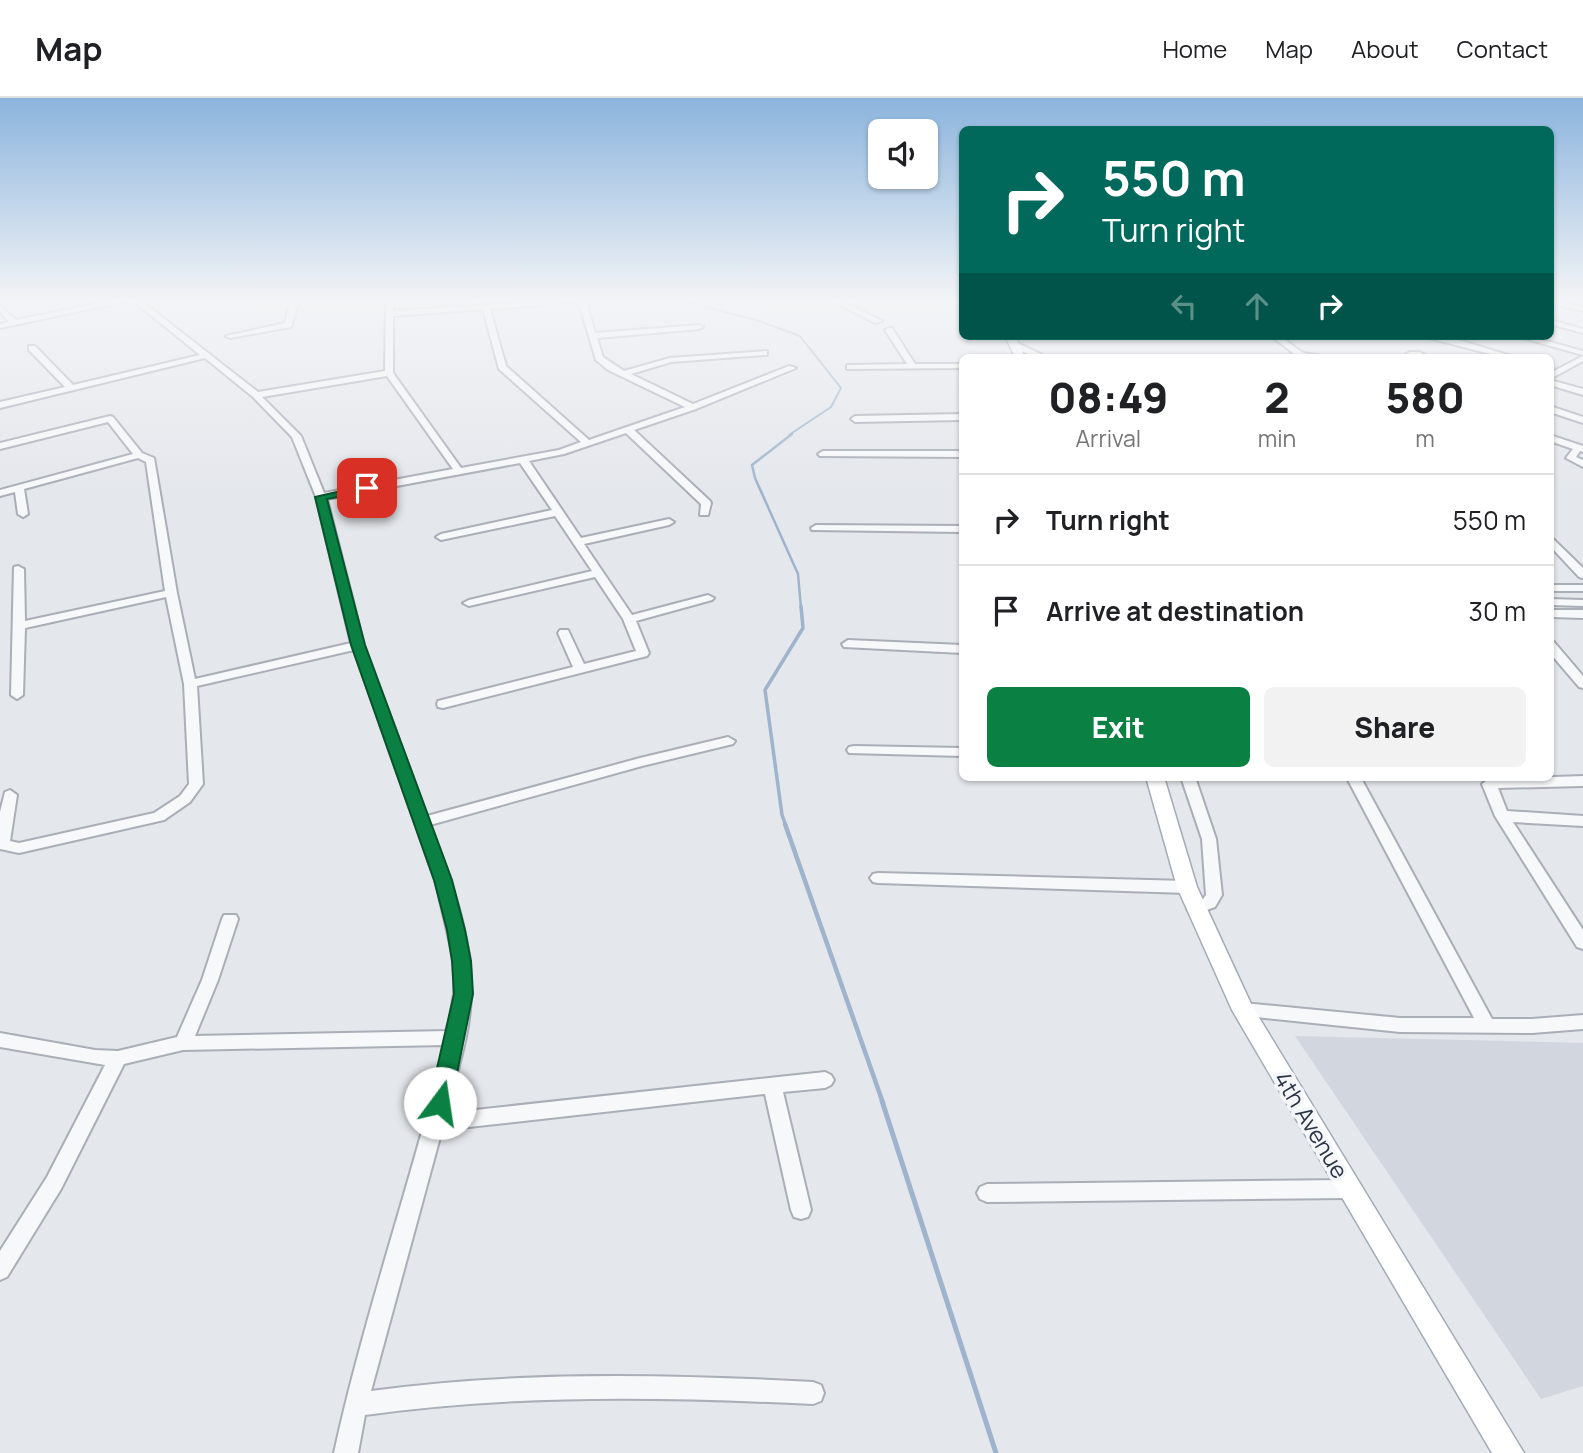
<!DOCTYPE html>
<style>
:root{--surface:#fff;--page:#f2f2f2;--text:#202124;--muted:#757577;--line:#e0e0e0;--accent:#0b8043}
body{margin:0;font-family:Manrope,sans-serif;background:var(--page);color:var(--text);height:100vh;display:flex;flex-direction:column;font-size:26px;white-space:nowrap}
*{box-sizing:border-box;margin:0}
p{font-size:23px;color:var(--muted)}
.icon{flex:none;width:38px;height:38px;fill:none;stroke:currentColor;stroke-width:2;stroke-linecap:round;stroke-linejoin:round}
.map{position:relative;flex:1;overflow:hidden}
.drawer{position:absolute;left:959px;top:256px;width:595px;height:427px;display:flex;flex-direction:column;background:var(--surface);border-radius:10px;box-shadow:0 2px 5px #0004}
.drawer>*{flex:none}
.hud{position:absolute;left:959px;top:28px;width:595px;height:214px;border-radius:10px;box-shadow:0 2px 5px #0004;background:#00695c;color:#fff;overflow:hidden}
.controls{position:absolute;left:868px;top:21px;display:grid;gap:14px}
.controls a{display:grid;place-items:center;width:70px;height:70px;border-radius:10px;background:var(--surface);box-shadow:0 2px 5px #0004;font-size:35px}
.pin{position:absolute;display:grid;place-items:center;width:60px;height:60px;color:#fff;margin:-30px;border-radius:14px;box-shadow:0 4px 10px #0006}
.me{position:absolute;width:77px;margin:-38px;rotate:14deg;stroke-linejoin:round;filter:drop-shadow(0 0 5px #0008)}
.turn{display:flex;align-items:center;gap:24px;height:147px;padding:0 28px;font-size:32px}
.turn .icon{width:91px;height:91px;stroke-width:2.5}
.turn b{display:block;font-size:49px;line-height:60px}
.lanes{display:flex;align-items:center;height:66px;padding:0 28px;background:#0003;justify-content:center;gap:35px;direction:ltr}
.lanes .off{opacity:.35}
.eta{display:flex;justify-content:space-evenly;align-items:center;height:119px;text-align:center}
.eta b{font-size:42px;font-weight:800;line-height:49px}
.cta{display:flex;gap:14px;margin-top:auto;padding:14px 28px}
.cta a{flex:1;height:80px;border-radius:10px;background:var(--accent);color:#fff;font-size:28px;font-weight:800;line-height:80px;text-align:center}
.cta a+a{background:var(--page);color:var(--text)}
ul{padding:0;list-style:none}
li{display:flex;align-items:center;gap:21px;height:91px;padding:0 28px;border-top:2px solid var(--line)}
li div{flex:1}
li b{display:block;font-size:26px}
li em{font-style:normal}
header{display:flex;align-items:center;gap:42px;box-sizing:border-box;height:98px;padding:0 35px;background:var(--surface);border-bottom:2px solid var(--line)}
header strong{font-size:33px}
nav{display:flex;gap:38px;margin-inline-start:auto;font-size:24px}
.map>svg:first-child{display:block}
</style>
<header>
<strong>Map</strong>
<nav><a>Home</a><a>Map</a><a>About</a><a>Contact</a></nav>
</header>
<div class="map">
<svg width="1583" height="1355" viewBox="0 0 1583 1355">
<rect width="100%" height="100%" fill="#e4e7ec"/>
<polygon fill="#d2d6de" points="1295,938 1583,945 1583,1288 1541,1301"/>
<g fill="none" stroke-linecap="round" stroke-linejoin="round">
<polyline stroke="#9fb4cc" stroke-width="2" points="673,201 756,222 800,238 841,290 831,309 789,337"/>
<polyline stroke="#9fb4cc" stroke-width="2.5" points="792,336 752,367 755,380 798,476 801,510"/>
<polyline stroke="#9fb4cc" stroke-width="3.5" points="786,728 782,717 765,592 803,530 801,508"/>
<polyline stroke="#9fb4cc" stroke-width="4.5" points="785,726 883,1005"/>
<polyline stroke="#9fb4cc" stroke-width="5" points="882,1003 996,1355"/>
<defs>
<g id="minor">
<path d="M121 201H139L258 294 385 273 386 201H393V213L579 201 586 204 595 235 699 227 703 229 699 231 597 240 603 259 624 273 670 260 767 253V257H764L671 264 631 276 693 306 789 268 796 270 696 311 634 332 710 403 711 405 708 417H700L701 406 626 335 564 356 529 363 581 440 669 421 674 424 669 427 584 446 632 517 708 497 714 500 712 502 636 523 649 555 647 558 443 610 438 609 437 606 438 603 573 569 558 535 560 532H568L584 566 636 553 623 521 595 479 469 508 463 505 469 502 592 473 555 418 441 442 436 439 441 436 552 412 520 365 327 401 364 547 427 718 640 660 728 639 735 643 733 646 642 668 430 727C450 779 472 837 471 894 471 934 456 976 447 1015L825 974 831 977 834 982 831 987 825 990 783 994 811 1112 808 1119 801 1121 794 1119 791 1112 765 996 442 1032 371 1293C518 1273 665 1276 813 1284L821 1287 824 1295 821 1303 813 1306C663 1299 514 1296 365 1317L358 1355H334C364 1218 411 1084 445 947L183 952 124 966 61 1091 7 1179 0 1182V1153L47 1079 105 967 0 949V935L95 952 118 953 177 939 202 882 222 821 224 817H236L238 821 218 882 195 938 448 933 454 896V863L436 785 354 552 197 588 203 686 190 704 164 722 19 755 0 751V714L5 694 10 692 17 697 10 743 19 745 154 715 180 698 189 686 184 586 166 499 25 530 23 597 17 601 11 597 14 469 18 468 24 471 25 523 165 493 146 364 138 360 24 391 28 416 23 419 18 416 15 394 0 398V392L133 356 108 324 0 351V345L110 318 113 319 142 355 154 360 177 495 195 581 351 545 316 399 292 339 253 299 205 260 0 310V304L65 289 29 252V248H35L73 287 200 257 132 202 0 230V226L9 224 0 214V208L16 222ZM575 204 579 205 596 262 608 272 685 309 589 342 506 268 490 211ZM483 211 499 271 581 344 559 352 461 370 393 275V218ZM387 278 453 371 324 395 301 338 262 299Z"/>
<polygon points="291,201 299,201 291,229 230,240 226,238 285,225"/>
<polygon points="829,201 838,201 882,223 875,225"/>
<polygon points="1550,201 1583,209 1583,213 1550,205"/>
<polygon points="1550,222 1583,231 1583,235 1550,226"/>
<polygon points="889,230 892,230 915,266 962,266 962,270 847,271 847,267 850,267 907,266 885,232"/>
<path d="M1271 238C1285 238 1291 248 1302 254 1308 257 1318 256 1324 259L1297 258Z"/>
<polygon points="1421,238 1455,241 1515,259 1502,259"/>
<polygon points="1515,238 1528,238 1583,253 1583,257"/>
<polygon points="1015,244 1043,257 1044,259 1034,259 1012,248 1012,244"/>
<polygon points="1410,254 1420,254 1428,259 1408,259 1406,256"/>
<polygon points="1583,258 1583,263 1550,281 1550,275"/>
<polygon points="1550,282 1583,291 1583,297 1550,287"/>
<polygon points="1550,308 1583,319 1583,325 1550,314"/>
<polygon points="962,316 962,322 855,324 851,321 855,318"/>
<polygon points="1550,337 1583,348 1583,354 1580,353 1576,359 1583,362 1583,369 1566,360 1573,351 1550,343"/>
<polygon points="823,353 962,353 962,359 820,358 818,356"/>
<polygon points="816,427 962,428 962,434 812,432 811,430"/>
<polygon points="1550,438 1583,470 1583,480 1579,479 1550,448"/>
<rect x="1550" y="487" width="33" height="6"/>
<polygon points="1550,501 1583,502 1583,508 1550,507"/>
<polygon points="1550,512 1583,512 1583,520 1550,519"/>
<polygon points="848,542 962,547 962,555 844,549 842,546"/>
<polygon points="1550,543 1554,544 1583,578 1583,590 1579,589 1550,555"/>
<polygon points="854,648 962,650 962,658 849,655 847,652 849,649"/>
<polygon points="1583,678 1583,688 1498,690 1507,713 1583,718 1583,728 1513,724 1583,832 1583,851 1577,849 1495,718 1482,686 1489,681"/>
<polygon points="1181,679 1195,679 1216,741 1222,797 1215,809 1195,816 1189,814 1187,810 1189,806 1203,801 1206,797 1202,741"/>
<polygon points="1350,679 1360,679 1362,682 1492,921 1532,921 1583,917 1583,931 1532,935 1400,934 1237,917 1234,912 1237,907 1243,905 1400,920 1474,920 1348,682"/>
<polygon points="878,775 1187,783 1193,785 1195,789 1193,793 1187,795 878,785 873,784 870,780 873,776"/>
<polygon points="1349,1082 1356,1085 1359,1091 1356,1097 1349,1100 987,1104 980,1101 977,1095 980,1089 987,1086"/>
</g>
<g id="major">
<polygon points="1005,238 1015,238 1025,259 1015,259"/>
<polygon points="1146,679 1164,679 1197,789 1252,908 1524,1355 1492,1355 1232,912 1177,789"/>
</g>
</defs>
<use href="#minor" stroke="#a9aeb7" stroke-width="4"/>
<use href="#major" stroke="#a3abb8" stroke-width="3"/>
<use href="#minor" fill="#f7f8fa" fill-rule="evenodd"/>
<use href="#major" fill="#fff" fill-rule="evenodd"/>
</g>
<linearGradient id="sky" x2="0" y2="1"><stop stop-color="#8bb4dd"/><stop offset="0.52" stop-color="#f3f4f6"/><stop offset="1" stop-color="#f3f4f6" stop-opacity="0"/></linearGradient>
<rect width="1583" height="390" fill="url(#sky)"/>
<polygon fill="#0b8043" stroke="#07532c" stroke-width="2" points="367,387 372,390 371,393 327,401 365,547 452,782 465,832 471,863 473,896 451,1005 447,1011 440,1014 432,1011 429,1005 454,896 452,863 447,832 434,782 351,547 315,399"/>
<g text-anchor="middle" stroke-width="7" stroke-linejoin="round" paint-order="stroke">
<g font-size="23" fill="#2b3445" stroke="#f4f6f9">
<text transform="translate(1311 1027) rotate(59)" y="8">4th Avenue</text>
</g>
</g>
</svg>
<div class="controls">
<a><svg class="icon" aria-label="sound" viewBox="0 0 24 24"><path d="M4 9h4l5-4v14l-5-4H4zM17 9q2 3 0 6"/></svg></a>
</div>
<div class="pin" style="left:367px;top:390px;background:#d93025"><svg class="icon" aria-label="arrive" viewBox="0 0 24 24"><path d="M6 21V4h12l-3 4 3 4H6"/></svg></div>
<svg class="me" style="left:440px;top:1005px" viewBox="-20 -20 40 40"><circle r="19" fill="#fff"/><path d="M0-13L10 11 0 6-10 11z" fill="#0b8043"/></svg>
<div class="hud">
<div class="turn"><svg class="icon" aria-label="right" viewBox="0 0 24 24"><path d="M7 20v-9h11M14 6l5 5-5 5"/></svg><div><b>550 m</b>Turn right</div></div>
<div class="lanes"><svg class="icon off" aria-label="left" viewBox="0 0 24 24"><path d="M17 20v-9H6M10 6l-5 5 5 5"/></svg><svg class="icon off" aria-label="ahead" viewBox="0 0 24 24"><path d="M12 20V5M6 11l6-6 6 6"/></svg><svg class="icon" aria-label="right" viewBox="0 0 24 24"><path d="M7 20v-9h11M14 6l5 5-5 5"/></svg></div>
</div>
<section class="drawer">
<div class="eta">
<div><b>08:49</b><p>Arrival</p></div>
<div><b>2</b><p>min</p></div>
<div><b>580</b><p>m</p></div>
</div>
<ul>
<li><svg class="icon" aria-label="right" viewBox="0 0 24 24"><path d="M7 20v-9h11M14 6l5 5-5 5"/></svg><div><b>Turn right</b></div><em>550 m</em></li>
<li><svg class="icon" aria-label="arrive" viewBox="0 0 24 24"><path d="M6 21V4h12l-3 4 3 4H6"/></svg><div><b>Arrive at destination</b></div><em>30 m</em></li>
</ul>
<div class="cta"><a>Exit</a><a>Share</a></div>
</section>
</div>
